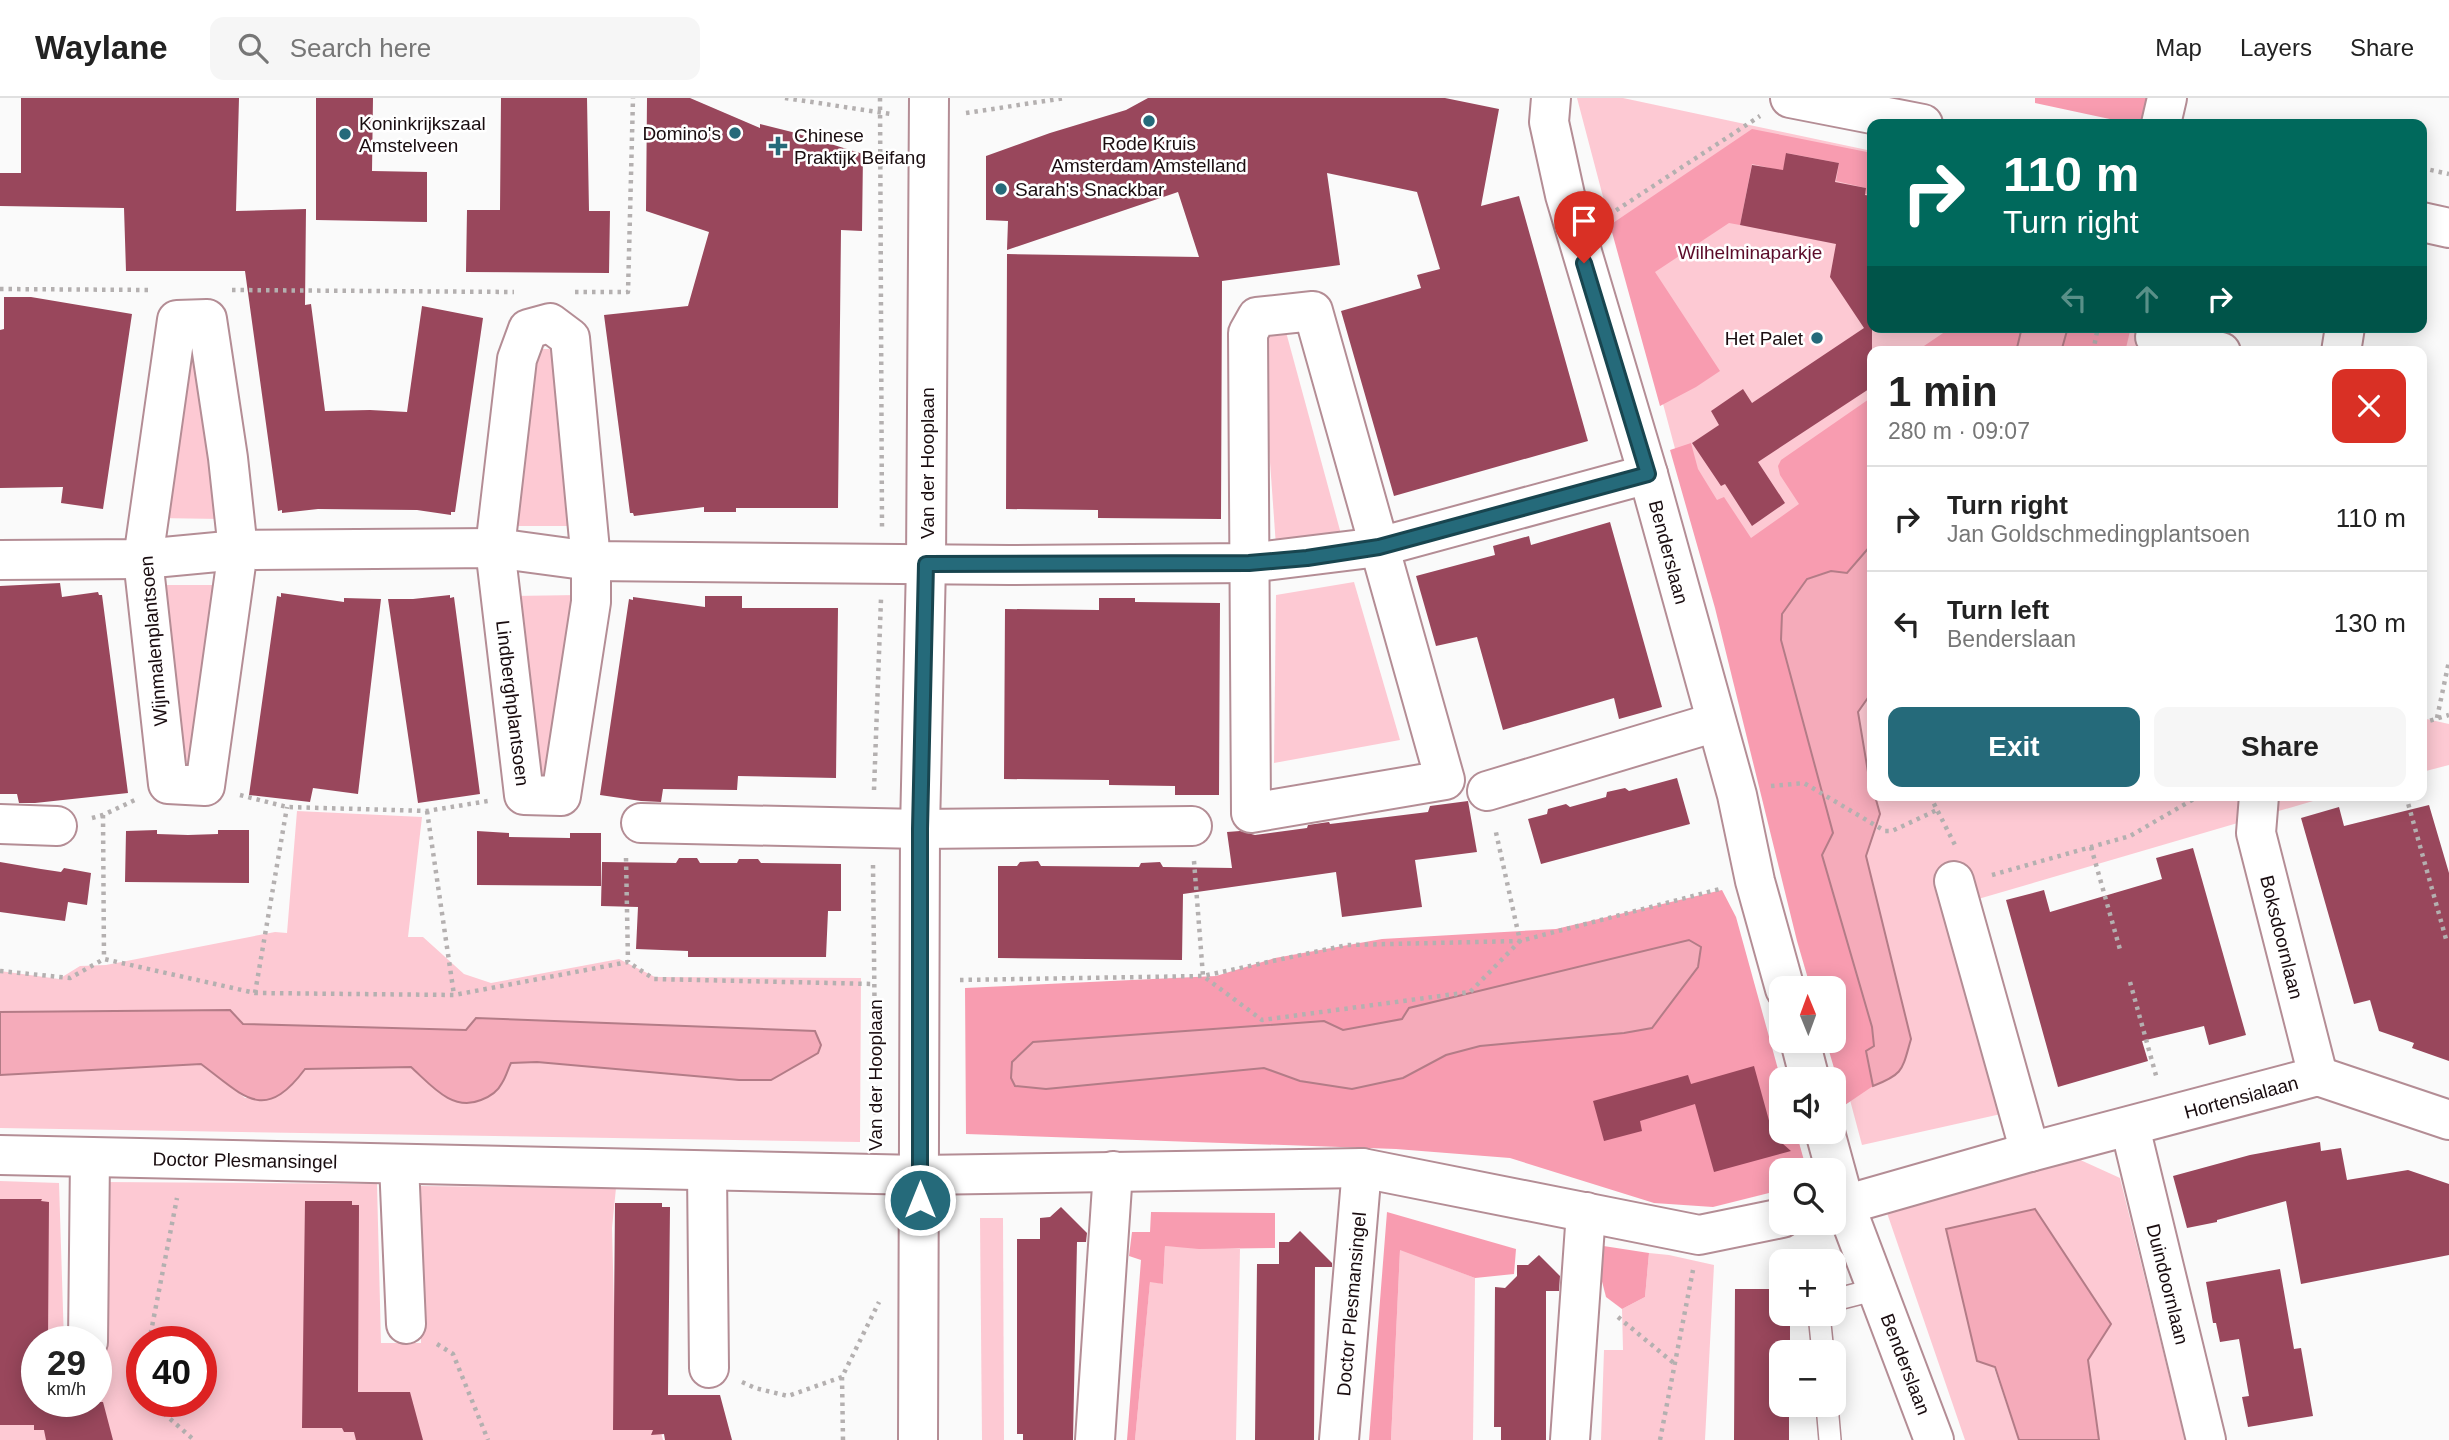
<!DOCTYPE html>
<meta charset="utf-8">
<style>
:root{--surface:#fff;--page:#f6f6f6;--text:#222;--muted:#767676;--line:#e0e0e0;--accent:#256a7a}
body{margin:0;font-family:Helvetica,sans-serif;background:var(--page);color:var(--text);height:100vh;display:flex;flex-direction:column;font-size:26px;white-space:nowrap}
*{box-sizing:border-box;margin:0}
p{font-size:23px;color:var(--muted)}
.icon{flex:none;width:38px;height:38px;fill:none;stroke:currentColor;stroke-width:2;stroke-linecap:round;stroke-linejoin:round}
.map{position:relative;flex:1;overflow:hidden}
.side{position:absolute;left:1867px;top:248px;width:560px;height:455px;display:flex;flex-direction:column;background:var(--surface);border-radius:14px;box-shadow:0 4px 18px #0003}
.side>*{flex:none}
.top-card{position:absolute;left:1867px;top:21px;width:560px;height:214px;border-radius:14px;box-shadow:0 4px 18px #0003;background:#00695c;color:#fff;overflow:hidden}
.needle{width:46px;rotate:359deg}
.tools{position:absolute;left:1769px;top:878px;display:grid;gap:14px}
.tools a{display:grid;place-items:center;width:77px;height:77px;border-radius:14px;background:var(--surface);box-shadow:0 4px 18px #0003;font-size:35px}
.speed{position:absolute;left:21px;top:1228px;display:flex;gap:14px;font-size:35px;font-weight:700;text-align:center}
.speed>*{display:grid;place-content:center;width:91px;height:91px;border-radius:50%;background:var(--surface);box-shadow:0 4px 18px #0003;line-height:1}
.speed small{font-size:18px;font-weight:400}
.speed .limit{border:10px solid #d22;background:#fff;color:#111}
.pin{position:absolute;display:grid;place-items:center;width:60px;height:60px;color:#fff;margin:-72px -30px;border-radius:50% 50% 50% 0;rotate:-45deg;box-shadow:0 0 7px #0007}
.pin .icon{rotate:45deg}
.me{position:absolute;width:77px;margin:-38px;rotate:0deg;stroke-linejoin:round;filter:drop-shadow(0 0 5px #0008)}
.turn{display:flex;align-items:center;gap:24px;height:147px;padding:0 21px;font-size:32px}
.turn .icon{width:91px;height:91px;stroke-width:2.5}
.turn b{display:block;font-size:49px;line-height:60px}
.lanes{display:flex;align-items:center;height:66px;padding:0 21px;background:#0003;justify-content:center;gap:35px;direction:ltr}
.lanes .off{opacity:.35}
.round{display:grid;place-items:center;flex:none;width:74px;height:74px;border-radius:14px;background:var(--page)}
.summary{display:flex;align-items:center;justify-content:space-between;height:119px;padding:0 21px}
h1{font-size:42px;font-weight:800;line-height:52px}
.primary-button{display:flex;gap:14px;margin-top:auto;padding:14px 21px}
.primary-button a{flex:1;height:80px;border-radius:14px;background:var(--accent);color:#fff;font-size:28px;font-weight:800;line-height:80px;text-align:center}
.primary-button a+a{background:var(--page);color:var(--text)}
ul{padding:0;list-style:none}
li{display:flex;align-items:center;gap:21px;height:105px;padding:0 21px;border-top:2px solid var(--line)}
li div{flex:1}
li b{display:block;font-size:26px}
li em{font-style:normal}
header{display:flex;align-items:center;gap:42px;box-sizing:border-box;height:98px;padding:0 35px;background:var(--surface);border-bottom:2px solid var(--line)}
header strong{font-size:33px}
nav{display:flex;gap:38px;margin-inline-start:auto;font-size:24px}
.search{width:490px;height:63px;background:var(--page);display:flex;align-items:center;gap:18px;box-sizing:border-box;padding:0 24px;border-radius:14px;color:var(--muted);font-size:26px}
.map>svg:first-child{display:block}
</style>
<header>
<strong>Waylane</strong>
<div class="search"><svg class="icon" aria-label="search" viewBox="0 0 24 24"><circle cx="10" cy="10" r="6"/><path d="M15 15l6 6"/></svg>Search here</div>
<nav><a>Map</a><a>Layers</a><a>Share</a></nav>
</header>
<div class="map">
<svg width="2449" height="1342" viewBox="0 0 2449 1342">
<rect width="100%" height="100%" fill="#fafafa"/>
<g fill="#fdc9d3" fill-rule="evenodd">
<polygon points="1577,0 1623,0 1872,53 1872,229 2141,229 2136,254 1872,254 1872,698 2330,698 1961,806 2001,1016 1862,1047 1834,942 1834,891 1820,891 1611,112 1607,114"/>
<polygon points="1286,234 1341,436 1276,448 1261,238"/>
<polygon points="534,251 550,251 564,287 575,428 516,428"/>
<polygon points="202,256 222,421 156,420 181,257"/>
<polygon points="1354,484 1400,642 1274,665 1276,497"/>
<polygon points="157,487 222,487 200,664 178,664"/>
<polygon points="578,497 553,677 532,679 513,498"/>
<polygon points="2422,620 2449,626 2449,667 2422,674"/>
<path d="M297 713 422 719 408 839H423L464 876 491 885 619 861 655 879 861 880 860 1044 0 1030V977L202 966 245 1000C279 997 284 1001 305 971L412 969 435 991 510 965 537 964 739 982H771L821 947 815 933 476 920 466 932 243 926 230 912 0 914V873L59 881 80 868 106 867 275 834 287 835Z"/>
<polygon points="2076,1060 2120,1080 2185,1342 2099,1342 2088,1262 2035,1111 1946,1131 2019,1342 1965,1342 1886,1112"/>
<path d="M0 1083 59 1085 64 1244H37V1304H96V1252H107L103 1084 377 1086 381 1245H421L419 1088 616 1090 612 1130 617 1327 660 1330 663 1342H0ZM142 1244H201V1304H142Z"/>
<polygon points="980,1120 1003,1120 1004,1342 982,1342"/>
<polygon points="1165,1148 1240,1151 1236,1342 1135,1342 1150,1183 1163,1186"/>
<polygon points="1400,1151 1475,1180 1473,1342 1391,1342"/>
<polygon points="1649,1155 1669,1157 1714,1167 1705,1342 1601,1342 1604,1252 1623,1252 1622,1211 1645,1199"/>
</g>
<g fill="#f89cb0" fill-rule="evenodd">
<polygon points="2035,0 2147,0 2143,26 2133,26 2035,5"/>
<polygon points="1752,31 1872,55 1872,97 1865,96 1866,90 1836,83 1839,65 1787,55 1783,73 1752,66 1740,127 1729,125 1655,174 1720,273 1696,289 1660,308 1610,127"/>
<polygon points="1952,229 2022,229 2016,254 1923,254 1921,250"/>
<polygon points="2068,229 2131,229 2125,254 2061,254"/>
<polygon points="1872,299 1872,446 1847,475 1831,473 1807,481 1782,516 1781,542 1833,735 1822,757 1872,928 1874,948 1866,953 1873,988 1845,1007 1826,943 1834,943 1834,891 1811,891 1797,843 1715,510 1670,352 1691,345 1698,371 1717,402 1724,399 1751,440 1799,406 1780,377 1778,368 1781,362"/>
<path d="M1722 792 1736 819 1781 982 1782 1034H1796L1807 1073H1782L1781 1092 1713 1109 1654 1105 1510 1060 1396 1051 966 1036 965 890 1216 878 1275 860 1382 841 1556 831ZM1689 842 1652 930 1624 935 1480 948 1446 957 1403 980 1300 983 1264 970 1047 991 1402 921 1409 910Z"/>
<polygon points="1151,1114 1275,1115 1275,1150 1199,1151 1165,1148 1163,1186 1150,1184 1135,1342 1127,1342 1141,1162 1129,1158 1132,1134 1150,1134"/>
<polygon points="1387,1114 1516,1151 1514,1176 1475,1180 1400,1152 1391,1342 1369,1342"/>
<polygon points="1597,1147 1649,1155 1645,1199 1622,1211 1606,1199 1596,1160"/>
</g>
<g fill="#f5abba" stroke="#b37c87" stroke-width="2">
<polygon points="2022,229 2068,229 2061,254 2016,254"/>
<path d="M1872 446V594L1858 614 1872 698H1875L1880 716 1866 758 1911 941C1902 972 1904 976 1873 988L1866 953 1874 948 1872 929 1822 757 1833 735 1781 542 1782 516 1807 481 1831 473 1847 475Z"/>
<polygon points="1689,842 1701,849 1698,869 1652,930 1624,935 1480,948 1446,957 1403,980 1352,991 1300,983 1264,970 1046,991 1015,988 1011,980 1012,964 1033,944 1324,923 1343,932 1402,921 1409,910"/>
<path d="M230 912 243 926 466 932 476 920 815 933 821 947 818 955 771 982H739L537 964 511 965C508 971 506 979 502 985 498 993 489 999 481 1002 452 1014 431 987 411 969L305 971C264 1026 244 998 201 966L0 977V914Z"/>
<polygon points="2035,1111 2111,1226 2088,1262 2099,1342 2019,1342 1995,1269 1977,1263 1946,1131"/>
</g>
<g fill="#99475c">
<polygon points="21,0 239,0 236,113 306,111 305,207 311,206 325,313 370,312 407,314 422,208 483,220 455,414 451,414 451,417 417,412 318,411 282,415 282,412 278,413 245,173 126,173 124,110 0,108 0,75 21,75"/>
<polygon points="316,0 373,0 372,73 427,74 427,124 316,122"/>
<polygon points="501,0 587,0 589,113 610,113 609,175 466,174 467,112 500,112"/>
<polygon points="647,0 690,0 760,30 760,26 792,34 863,56 862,133 841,132 838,410 736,410 736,414 704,414 704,409 634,418 633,415 630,415 604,217 688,208 709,134 646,113"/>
<polygon points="1148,0 1445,0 1499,11 1481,108 1519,98 1588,343 1394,398 1341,213 1421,190 1417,177 1440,171 1417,94 1327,75 1340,167 1222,183 1221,421 1098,420 1098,412 1006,411 1007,156 1199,159 1178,94 1007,152 1008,123 986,122 986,58 1050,35 1126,12"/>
<polygon points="1786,55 1839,65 1835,84 1866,90 1865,97 1872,98 1872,289 1758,364 1785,405 1752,428 1725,386 1721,388 1692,345 1719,327 1711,313 1743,291 1752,305 1864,230 1830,179 1836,146 1740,127 1752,67 1783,72"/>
<polygon points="4,199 31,199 132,216 103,411 61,405 63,389 0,390 0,232 4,231"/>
<polygon points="1610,424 1662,609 1619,621 1614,600 1503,632 1477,539 1436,548 1416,478 1495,457 1493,448 1529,438 1531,447"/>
<polygon points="60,485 62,499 98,494 99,497 102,497 128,695 35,705 19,705 17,696 0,696 0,488"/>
<polygon points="281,495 344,504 344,500 381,501 358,696 313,690 310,704 249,697 277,498 281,499"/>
<polygon points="450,497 450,500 454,499 480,696 418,705 388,501 413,501"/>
<polygon points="705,498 742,498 742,510 838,510 836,680 738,678 737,692 663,691 661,704 641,703 600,697 629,501 633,502 633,499 705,509"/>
<polygon points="1099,500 1135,500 1135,504 1220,505 1219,697 1175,697 1175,688 1109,687 1109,682 1004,681 1005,511 1099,512"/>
<polygon points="1677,680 1690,726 1541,766 1528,721 1547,716 1548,711 1566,706 1570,709 1606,699 1607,694 1625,690 1629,693"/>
<polygon points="1468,703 1477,754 1415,762 1422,809 1342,819 1336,774 1183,796 1182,862 998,860 998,768 1017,768 1020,764 1038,763 1041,768 1139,769 1141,765 1160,764 1163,769 1232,770 1227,734 1240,733 1255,737 1307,730 1308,727 1329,724 1330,726 1428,714 1430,708"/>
<polygon points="2429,707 2449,775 2449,963 2412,950 2414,945 2379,933 2370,902 2354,906 2301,720 2339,709 2344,728"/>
<polygon points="157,732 157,736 188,737 218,736 218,732 249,732 249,785 125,784 126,733"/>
<polygon points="477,733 509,735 509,739 570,740 570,735 601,735 601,788 477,787"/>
<polygon points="2193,750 2246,937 2209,947 2204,928 2142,943 2148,963 2058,989 2006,802 2044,792 2050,814 2162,781 2156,760"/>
<polygon points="679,760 697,760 700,765 737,765 739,761 758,761 761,765 841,766 841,813 828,813 826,859 688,859 688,853 636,851 638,809 601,808 602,764 676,765"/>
<polygon points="0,764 41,771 61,774 64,770 91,775 87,807 68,804 65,823 0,814"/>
<polygon points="1754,968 1773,1037 1791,1053 1714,1074 1695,1006 1640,1023 1642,1033 1604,1043 1593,1003 1688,977 1691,986"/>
<polygon points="2320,1044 2321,1053 2341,1050 2347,1082 2408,1072 2449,1086 2449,1157 2301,1186 2286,1103 2217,1122 2217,1124 2187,1130 2173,1078 2250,1057"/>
<polygon points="0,1101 42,1101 41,1103 49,1104 48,1244 37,1244 37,1304 103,1304 113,1342 46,1342 44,1332 34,1332 34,1327 0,1327"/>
<polygon points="305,1103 352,1103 352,1107 359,1107 358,1294 410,1294 423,1342 356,1342 354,1334 344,1334 342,1330 302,1330"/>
<polygon points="615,1105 662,1105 662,1109 670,1109 668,1297 720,1297 732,1342 665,1342 664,1336 651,1337 653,1332 613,1332"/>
<polygon points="1061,1109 1087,1135 1086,1144 1077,1144 1073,1342 1023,1342 1023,1336 1017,1336 1017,1141 1040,1141 1040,1120 1050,1119"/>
<polygon points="1300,1133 1332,1165 1332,1169 1315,1169 1314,1342 1255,1342 1257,1166 1279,1166 1279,1144 1289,1144"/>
<polygon points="1539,1157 1560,1178 1559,1193 1546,1193 1546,1342 1501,1342 1501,1329 1494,1329 1495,1189 1505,1190 1517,1178 1517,1167 1528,1167"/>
<polygon points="2280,1171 2294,1251 2301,1250 2313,1318 2248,1329 2242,1299 2249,1298 2239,1241 2220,1244 2216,1225 2213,1225 2206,1184"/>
<polygon points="1735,1191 1782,1191 1782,1216 1790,1216 1790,1255 1782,1255 1782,1307 1789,1307 1789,1342 1734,1342"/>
</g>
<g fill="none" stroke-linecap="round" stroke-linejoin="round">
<defs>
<g id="lane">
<polyline points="1834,1202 1877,1191"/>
<polyline points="1819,1216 1823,1255"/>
<polyline points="1827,1307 1830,1342"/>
</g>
<g id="street">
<polyline points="1551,0 1549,24 1565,97 1648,376 1737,697 1755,783 1785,891"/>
<polyline points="1790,0 1923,26"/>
<polyline points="2161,26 2167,0"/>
<polyline points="2422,124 2449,130"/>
<polygon points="1313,213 1445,682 1251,715 1248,235 1257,219"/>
<polygon points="207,221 228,360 238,452 205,688 168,686 143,461 177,222"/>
<polygon points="550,225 570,240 591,463 591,504 561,698 524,697 495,450 517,261 528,231"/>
<polyline points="2155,239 2221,254"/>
<polyline points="2341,254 2345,229"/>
<polyline points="0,462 143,461 238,452 495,450 591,463 1009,467 1249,465 1379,449 1648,376"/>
<polyline points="1487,693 1716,624"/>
<polyline points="2259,698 2256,735 2318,978"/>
<polyline points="641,725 920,731 1192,728"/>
<polyline points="0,726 57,728"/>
<polyline points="1954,783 2030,1054"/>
<polyline points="1800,943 1810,982"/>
<polyline points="2130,1029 2206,1342"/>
<polyline points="1825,1034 1845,1107 1934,1342"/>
<polyline points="0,1057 920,1077 1362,1070 1699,1137 1782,1120"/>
<polyline points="399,1066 406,1226"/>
<polyline points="707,1073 709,1270"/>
<polyline points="1834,1110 2030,1054 2318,978 2449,1022"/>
<polyline points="88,1244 90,1059"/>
<polyline points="1095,1342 1113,1073"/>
<polyline points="1339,1342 1362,1070"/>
<polyline points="1570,1342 1586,1114"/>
</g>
<polyline id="secondary" points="918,1342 920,731 926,466 929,0"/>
</defs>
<use href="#lane" stroke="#b48d95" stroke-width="24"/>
<use href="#street" stroke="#b48d95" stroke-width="42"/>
<use href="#secondary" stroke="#b48d95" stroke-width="42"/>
<g stroke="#b4b0b0" stroke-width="4.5" stroke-dasharray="3.5 5" stroke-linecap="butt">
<polyline points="785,0 891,16"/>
<polyline points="880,0 882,430"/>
<polyline points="966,15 1065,0"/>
<polyline points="2422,70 2449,76"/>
<polyline points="1609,117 1760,18"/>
<polyline points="0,191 153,192"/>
<polyline points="232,192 514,194"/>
<polyline points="575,194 628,194 633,0"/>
<polyline points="2093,254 2098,229"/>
<polyline points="2437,620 2449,563"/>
<polyline points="2422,625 2449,617"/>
<polyline points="1771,688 1804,685 1885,733 1892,733 1937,712"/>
<polyline points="874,692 881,501"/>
<polyline points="240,697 287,709 427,713 488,703"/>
<polyline points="1930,698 1955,747"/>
<polyline points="2406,698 2446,841"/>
<polyline points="427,713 454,897"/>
<polyline points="103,717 104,861"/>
<polyline points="92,720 103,717 135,702"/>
<polyline points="2091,749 2121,855"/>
<polyline points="626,760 628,864"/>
<polyline points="1194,763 1203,878 1262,922 1470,894 1520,843 1495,730"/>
<polyline points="873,767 876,1038"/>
<polyline points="1992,777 2130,738 2199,698"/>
<polyline points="0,873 70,880 104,861 255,895 454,897 628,864 654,881 874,886"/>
<polyline points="960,882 1203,878 1347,847 1520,843 1720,791"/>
<polyline points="2130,884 2157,981"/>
<polyline points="255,895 287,709"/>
<polyline points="1618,1219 1676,1267"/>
<polyline points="149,1244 177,1100"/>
<polyline points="437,1246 453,1256 488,1342"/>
<polyline points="142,1283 140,1293 142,1295"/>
<polyline points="742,1284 755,1290 788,1298 842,1279"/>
<polyline points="151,1304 194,1342"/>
<polyline points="843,1342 842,1279 879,1204"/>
<polyline points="1660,1342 1693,1172"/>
</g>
<use href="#lane" stroke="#fff" stroke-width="21"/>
<use href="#street" stroke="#fff" stroke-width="38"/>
<use href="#secondary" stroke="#fff" stroke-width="38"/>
</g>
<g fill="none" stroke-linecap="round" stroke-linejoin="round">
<defs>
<polyline id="route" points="920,1102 920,731 926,466 1249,465 1307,460 1379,449 1648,376 1584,165"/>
</defs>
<use href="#route" stroke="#18454f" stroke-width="18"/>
<use href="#route" stroke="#256a7a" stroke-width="12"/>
</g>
<g fill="#256a7a" stroke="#fff" stroke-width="2.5">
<circle cx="1149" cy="23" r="7"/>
<circle cx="735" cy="35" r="7"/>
<circle cx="345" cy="36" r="7"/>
<path d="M774.5 37.5h7v7h7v7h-7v7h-7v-7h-7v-7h7z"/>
<circle cx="1001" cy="91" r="7"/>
<circle cx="1817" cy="240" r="7"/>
</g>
<g text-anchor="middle" stroke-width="5" stroke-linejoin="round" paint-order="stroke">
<g font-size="19" fill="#1a0d10" stroke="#fff" text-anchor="start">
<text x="359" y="32">Koninkrijkszaal<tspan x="359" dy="22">Amstelveen</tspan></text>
<text x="721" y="42" text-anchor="end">Domino's</text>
<text x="794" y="44">Chinese<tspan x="794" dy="22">Praktijk Beifang</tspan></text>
<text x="1149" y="52" text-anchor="middle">Rode Kruis<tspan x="1149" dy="22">Amsterdam Amstelland</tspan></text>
<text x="1015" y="98">Sarah's Snackbar</text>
<text x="1803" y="247" text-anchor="end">Het Palet</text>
</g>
<g font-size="19" fill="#5b0a28" stroke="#fff">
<text x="1750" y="161">Wilhelminaparkje</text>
</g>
<g font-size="19" fill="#1a0d10" stroke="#fff">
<text transform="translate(927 365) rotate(-90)" y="7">Van der Hooplaan</text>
<text transform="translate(1669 454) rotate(75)" y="7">Benderslaan</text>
<text transform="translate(153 543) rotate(-95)" y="7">Wijnmalenplantsoen</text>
<text transform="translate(513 605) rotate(83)" y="7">Lindberghplantsoen</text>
<text transform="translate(2282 839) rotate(76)" y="7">Boksdoornlaan</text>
<text transform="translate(875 977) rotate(-90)" y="7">Van der Hooplaan</text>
<text transform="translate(2241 999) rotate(-15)" y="7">Hortensialaan</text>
<text transform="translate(245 1062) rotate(1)" y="7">Doctor Plesmansingel</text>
<text transform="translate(2168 1186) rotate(76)" y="7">Duindoornlaan</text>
<text transform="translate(1351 1206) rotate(-85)" y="7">Doctor Plesmansingel</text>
<text transform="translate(1906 1266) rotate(69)" y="7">Benderslaan</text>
</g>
</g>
</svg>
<div class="tools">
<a><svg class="needle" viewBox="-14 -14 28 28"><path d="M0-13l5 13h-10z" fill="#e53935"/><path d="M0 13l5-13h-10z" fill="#767676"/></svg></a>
<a><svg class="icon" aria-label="sound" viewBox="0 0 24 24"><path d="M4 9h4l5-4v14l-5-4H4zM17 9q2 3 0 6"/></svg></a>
<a><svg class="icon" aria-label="search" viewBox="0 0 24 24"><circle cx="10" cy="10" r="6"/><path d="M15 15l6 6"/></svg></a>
<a>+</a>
<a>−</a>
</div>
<div class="speed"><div>29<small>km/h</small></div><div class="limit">40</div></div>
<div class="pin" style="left:1584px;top:165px;background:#d93025"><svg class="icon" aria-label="arrive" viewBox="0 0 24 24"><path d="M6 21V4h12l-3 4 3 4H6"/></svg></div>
<svg class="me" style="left:920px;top:1102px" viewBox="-20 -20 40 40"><circle r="17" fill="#256a7a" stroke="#fff" stroke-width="3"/><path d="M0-11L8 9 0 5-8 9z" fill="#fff"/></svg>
<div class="top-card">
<div class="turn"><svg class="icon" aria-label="right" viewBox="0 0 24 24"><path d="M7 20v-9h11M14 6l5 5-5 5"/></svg><div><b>110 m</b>Turn right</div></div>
<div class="lanes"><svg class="icon off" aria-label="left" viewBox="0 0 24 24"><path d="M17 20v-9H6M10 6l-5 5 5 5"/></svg><svg class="icon off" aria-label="ahead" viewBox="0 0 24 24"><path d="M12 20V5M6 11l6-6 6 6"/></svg><svg class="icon" aria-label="right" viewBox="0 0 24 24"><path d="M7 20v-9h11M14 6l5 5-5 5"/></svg></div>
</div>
<section class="side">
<div class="summary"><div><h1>1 min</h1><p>280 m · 09:07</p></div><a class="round" style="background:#d93025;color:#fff"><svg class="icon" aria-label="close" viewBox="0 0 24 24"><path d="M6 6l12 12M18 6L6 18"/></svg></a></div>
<ul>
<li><svg class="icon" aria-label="right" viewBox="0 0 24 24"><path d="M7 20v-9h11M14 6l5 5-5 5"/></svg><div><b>Turn right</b><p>Jan Goldschmedingplantsoen</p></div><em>110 m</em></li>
<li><svg class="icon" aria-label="left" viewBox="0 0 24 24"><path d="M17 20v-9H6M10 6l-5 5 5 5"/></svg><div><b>Turn left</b><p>Benderslaan</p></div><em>130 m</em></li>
</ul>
<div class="primary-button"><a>Exit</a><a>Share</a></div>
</section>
</div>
